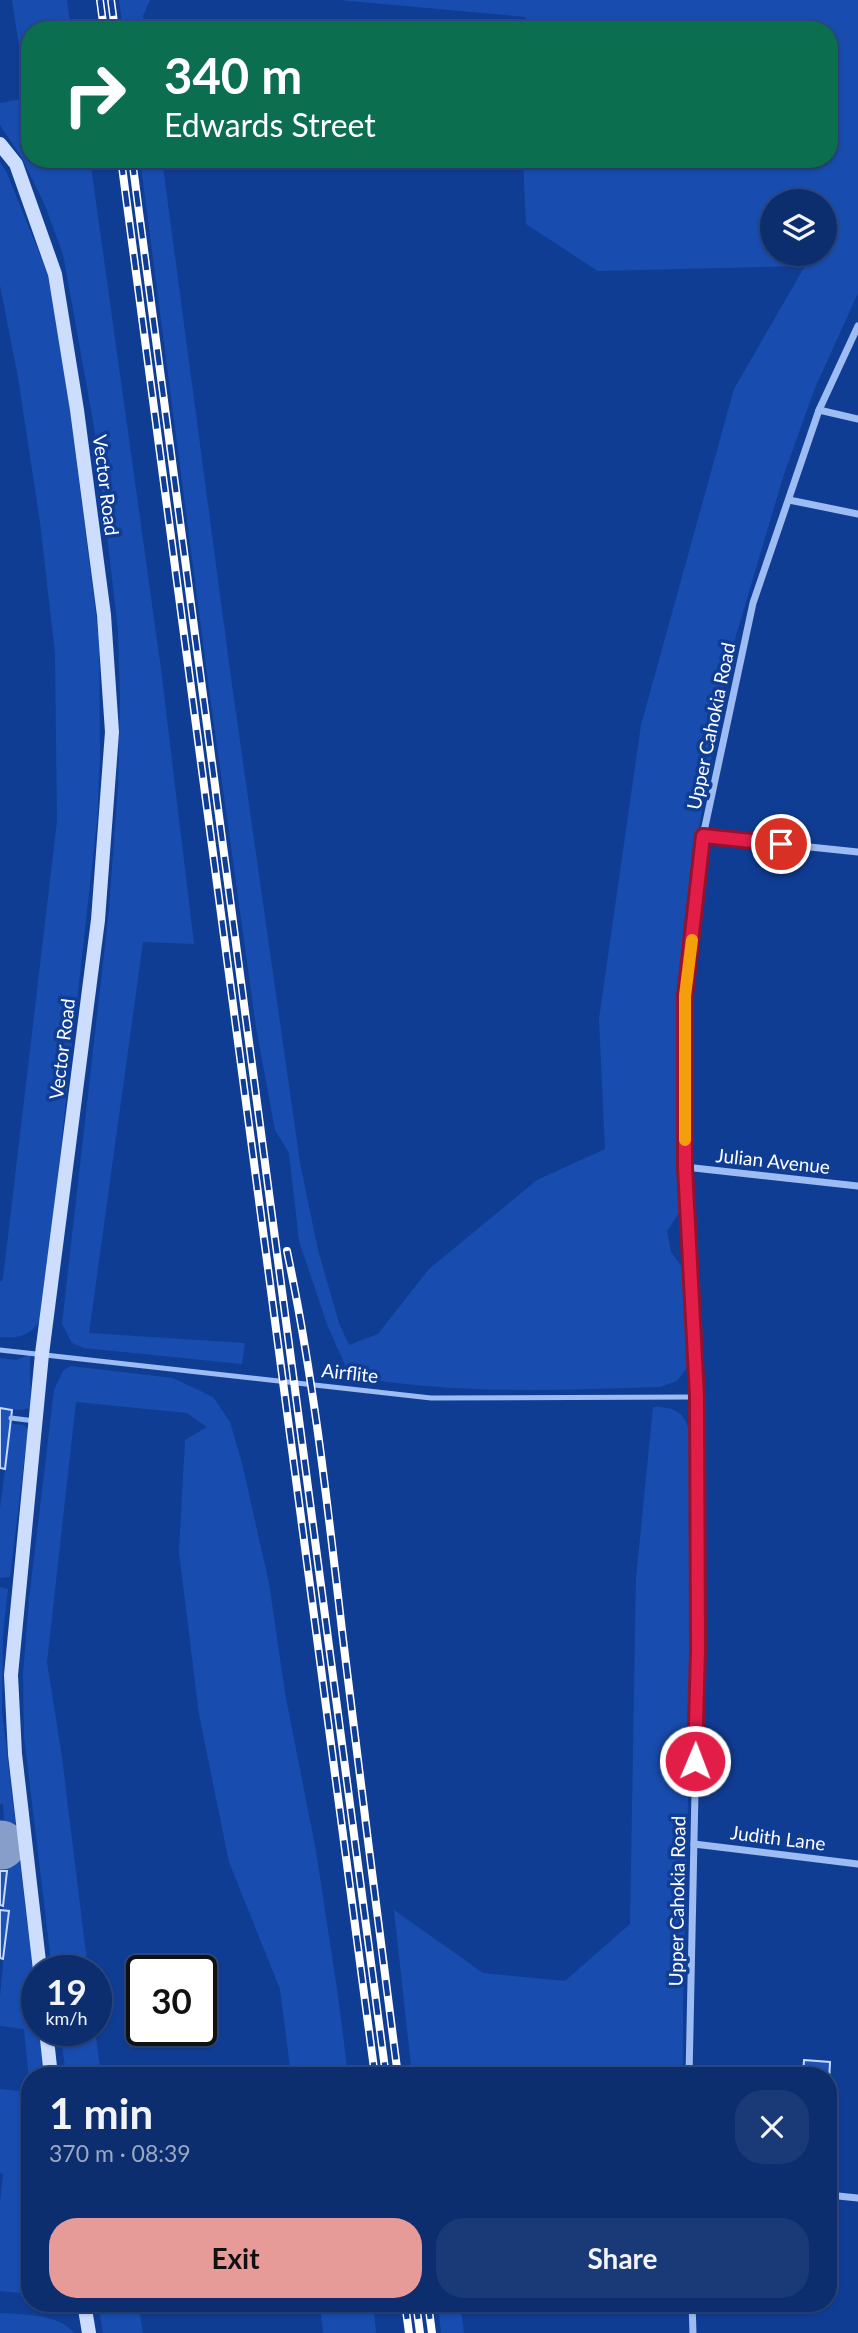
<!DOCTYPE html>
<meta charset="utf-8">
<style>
:root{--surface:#0c2e6f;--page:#1a3a77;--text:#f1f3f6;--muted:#9aa8c3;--line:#2c4a82;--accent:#e69b98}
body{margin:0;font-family:Lato,sans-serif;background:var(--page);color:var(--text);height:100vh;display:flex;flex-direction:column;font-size:26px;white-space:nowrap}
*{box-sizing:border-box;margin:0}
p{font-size:23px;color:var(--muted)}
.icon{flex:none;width:38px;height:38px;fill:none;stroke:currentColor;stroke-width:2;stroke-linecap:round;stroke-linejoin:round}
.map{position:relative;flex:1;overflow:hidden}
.panel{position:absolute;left:21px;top:2067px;width:816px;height:245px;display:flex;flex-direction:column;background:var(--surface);border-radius:28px;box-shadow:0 2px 5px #0004,0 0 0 2px var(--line)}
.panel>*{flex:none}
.top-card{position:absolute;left:21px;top:21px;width:817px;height:147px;border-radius:28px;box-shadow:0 2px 5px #0004,0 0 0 2px var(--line);background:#0b6e4f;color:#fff;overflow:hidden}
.fabs{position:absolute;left:760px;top:189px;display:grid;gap:14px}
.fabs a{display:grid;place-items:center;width:77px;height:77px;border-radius:50%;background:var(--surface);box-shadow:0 2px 5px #0004,0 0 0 2px var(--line);font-size:35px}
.speed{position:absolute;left:21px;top:1955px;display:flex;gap:14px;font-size:35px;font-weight:700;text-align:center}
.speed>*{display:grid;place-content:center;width:91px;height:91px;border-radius:50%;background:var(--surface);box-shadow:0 2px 5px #0004,0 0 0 2px var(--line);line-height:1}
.speed small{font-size:18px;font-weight:400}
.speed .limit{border:4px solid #111;border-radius:10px;background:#fff;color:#111}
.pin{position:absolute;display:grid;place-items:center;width:60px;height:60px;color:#fff;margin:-30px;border:4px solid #fff;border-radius:50%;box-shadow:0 2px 7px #0007}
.me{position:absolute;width:77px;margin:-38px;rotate:1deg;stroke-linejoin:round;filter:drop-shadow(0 0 5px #0008)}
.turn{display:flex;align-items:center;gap:24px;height:147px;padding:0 28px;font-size:32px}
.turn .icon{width:91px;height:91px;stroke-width:2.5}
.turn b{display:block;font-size:49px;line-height:60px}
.round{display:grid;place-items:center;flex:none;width:74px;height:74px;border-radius:28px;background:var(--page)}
.headline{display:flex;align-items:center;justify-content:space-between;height:119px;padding:0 28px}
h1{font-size:42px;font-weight:700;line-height:52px}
.primary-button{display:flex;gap:14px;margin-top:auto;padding:14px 28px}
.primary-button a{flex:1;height:80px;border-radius:28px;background:var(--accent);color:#111;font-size:28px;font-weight:700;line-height:80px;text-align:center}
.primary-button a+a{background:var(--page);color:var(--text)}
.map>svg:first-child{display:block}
</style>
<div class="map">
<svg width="858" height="2333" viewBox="0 0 858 2333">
<rect width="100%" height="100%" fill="#103d94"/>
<g fill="#184daf" fill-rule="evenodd">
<polygon points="12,0 67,0 71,30 30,30 30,159 90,159 161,669 194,944 143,942 89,1333 245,1343 242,1364 84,1348 72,1343 62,1324 109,910 118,785 120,702 118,630 95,432 63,254 44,203 22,158 0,125 0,103 27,98"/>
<polygon points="119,0 150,0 143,16 144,30 123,30"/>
<path d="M339 0H858V293L815 388 784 474 729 659 693 861 679 1001V1213L667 1231 671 1252 685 1271 688 1366 677 1381 660 1387C557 1390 452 1395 350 1376L328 1327 299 1241 289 1153 275 1130 256 1027 209 688 140 159H162L232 685 300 1163 318 1250 339 1323 349 1345 378 1334 429 1269 537 1180 605 1149 599 1019 641 725 734 389 805 266 598 271 526 224 523 159H830V30H525L526 17ZM772 201H824V254H772Z"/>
<path d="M0 162 6 171 47 272 61 340 99 639 100 756 97 821 42 1317C32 1335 19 1339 0 1337V1282L3 1279 57 821 55 653 40 522 18 377 0 285Z"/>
<path d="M31 1354C28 1372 32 1389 30 1408L21 1410 0 1408V1358L16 1360Z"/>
<polygon points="70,1366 173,1378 213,1397 230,1422 242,1463 269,1583 285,1693 316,1851 338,1996 348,2075 291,2075 280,1989 229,1862 199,1714 179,1552 185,1440 207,1427 187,1413 76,1402 47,1662 62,1758 88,1970 52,1970 24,1736 23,1674 29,1600 54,1390 63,1371"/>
<path d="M653 1407C683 1407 688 1417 691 1445V1674L683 2008V2075H412L394 1910 483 1973 565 1981 630 1924 636 1579Z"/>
<polygon points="11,1424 24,1425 28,1429 10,1577 0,1578 0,1508"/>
<polygon points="0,1587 8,1589 3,1635 2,1711 37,2007 37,2030 40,2030 45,2073 42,2075 30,2076 29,2079 24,2029 0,2026 0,1997 8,1912 3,1910 7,1871 3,1804 0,1804"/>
<polygon points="60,2030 95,2030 101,2075 66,2075"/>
<polygon points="0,2089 30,2092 30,2294 0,2291 0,2202 3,2174 0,2173"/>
<polygon points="98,2303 138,2303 143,2333 103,2333"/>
<polygon points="320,2303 373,2303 376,2333 323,2333"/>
<polygon points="438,2303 460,2303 464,2333 441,2333"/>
<path d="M0 2313C24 2315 58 2313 74 2333H0Z"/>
</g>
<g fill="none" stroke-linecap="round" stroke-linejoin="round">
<polyline stroke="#889eca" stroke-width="49" points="0,1845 1,1845"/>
</g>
<g fill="#1e52b4" stroke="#c6dafe" stroke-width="2">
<polygon points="0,1408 12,1410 5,1469 0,1468"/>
<polygon points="0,1871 7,1871 3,1906 0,1905"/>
<polygon points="0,1910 9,1911 3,1959 0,1958"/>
<polygon points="804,2060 830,2062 829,2083 828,2076 803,2076"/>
<polygon points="777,2071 777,2076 728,2076 728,2072"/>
</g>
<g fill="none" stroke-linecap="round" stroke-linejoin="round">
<g stroke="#9ebcf4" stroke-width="5">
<polyline points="0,1350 431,1398 697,1397"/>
<polyline points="11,1418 35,1421"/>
</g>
<g stroke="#9ebcf4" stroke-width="7">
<polyline points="819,410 858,419"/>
<polyline points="789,500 858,514"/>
<polyline points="703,836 858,852"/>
<polyline points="685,1167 858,1186"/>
<polyline points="694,1844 858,1864"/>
<polyline points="689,2076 698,1650 697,1397 685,1167 685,996 703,836 753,603 819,410 858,326"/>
<polyline points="828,2195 858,2198"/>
<polyline points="692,2303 693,2333"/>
</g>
<g stroke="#cdddfd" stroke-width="14">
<polyline points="0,144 16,164 55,274 77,410 104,615 112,732 98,920 42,1354 11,1675 15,1754 40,1970"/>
<polyline points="46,2030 51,2076"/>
<polyline points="84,2303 89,2333"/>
</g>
<defs>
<g id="rail">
<polyline points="100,0 104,30"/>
<polyline points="111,0 115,30"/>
<polyline points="121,159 375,2076"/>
<polyline points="132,159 386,2076"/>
<path d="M287 1251C314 1379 328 1509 343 1639 361 1785 379 1930 398 2076"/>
<polyline points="405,2303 409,2333"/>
<polyline points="416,2303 420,2333"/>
<polyline points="428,2303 432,2333"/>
</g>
</defs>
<use href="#rail" stroke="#fff" stroke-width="8"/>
<use href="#rail" stroke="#103d94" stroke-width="5" stroke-dasharray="16" stroke-linecap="butt"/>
</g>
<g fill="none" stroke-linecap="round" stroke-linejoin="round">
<defs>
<polyline id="route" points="695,1761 698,1650 697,1397 685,1167 685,996 703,836 781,844"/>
</defs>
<use href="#route" stroke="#92132f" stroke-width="18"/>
<use href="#route" stroke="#e11d48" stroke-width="12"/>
<polyline stroke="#f59e0b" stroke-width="12" points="685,1140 685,996 692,940"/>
</g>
<g text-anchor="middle" stroke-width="7" stroke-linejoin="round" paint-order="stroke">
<g font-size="19" fill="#fff" stroke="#103d94">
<text transform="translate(106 485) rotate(83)" y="7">Vector Road</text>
<text transform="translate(711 726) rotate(-78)" y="7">Upper Cahokia Road</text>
<text transform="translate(62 1049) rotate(-83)" y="7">Vector Road</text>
<text transform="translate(773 1161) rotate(6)" y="7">Julian Avenue</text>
<text transform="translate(350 1373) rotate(6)" y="7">Airflite</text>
<text transform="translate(778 1838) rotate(7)" y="7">Judith Lane</text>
<text transform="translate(677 1901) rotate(-89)" y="7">Upper Cahokia Road</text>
</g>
</g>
</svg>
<div class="fabs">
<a><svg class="icon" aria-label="layers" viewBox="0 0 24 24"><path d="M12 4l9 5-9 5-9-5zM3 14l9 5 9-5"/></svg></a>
</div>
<div class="speed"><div>19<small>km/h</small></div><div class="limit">30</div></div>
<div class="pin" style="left:781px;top:844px;background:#d93025"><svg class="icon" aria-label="arrive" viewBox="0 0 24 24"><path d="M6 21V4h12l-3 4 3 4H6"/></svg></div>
<svg class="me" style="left:695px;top:1761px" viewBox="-20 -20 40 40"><circle r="17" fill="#e11d48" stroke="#fff" stroke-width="3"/><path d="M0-11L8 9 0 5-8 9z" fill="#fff"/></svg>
<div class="top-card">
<div class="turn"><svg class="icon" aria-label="right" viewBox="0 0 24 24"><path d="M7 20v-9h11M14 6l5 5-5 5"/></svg><div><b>340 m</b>Edwards Street</div></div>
</div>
<section class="panel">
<div class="headline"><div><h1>1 min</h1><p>370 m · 08:39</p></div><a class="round"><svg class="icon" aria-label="close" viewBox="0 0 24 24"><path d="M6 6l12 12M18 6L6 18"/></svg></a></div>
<div class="primary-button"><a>Exit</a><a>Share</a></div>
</section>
</div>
